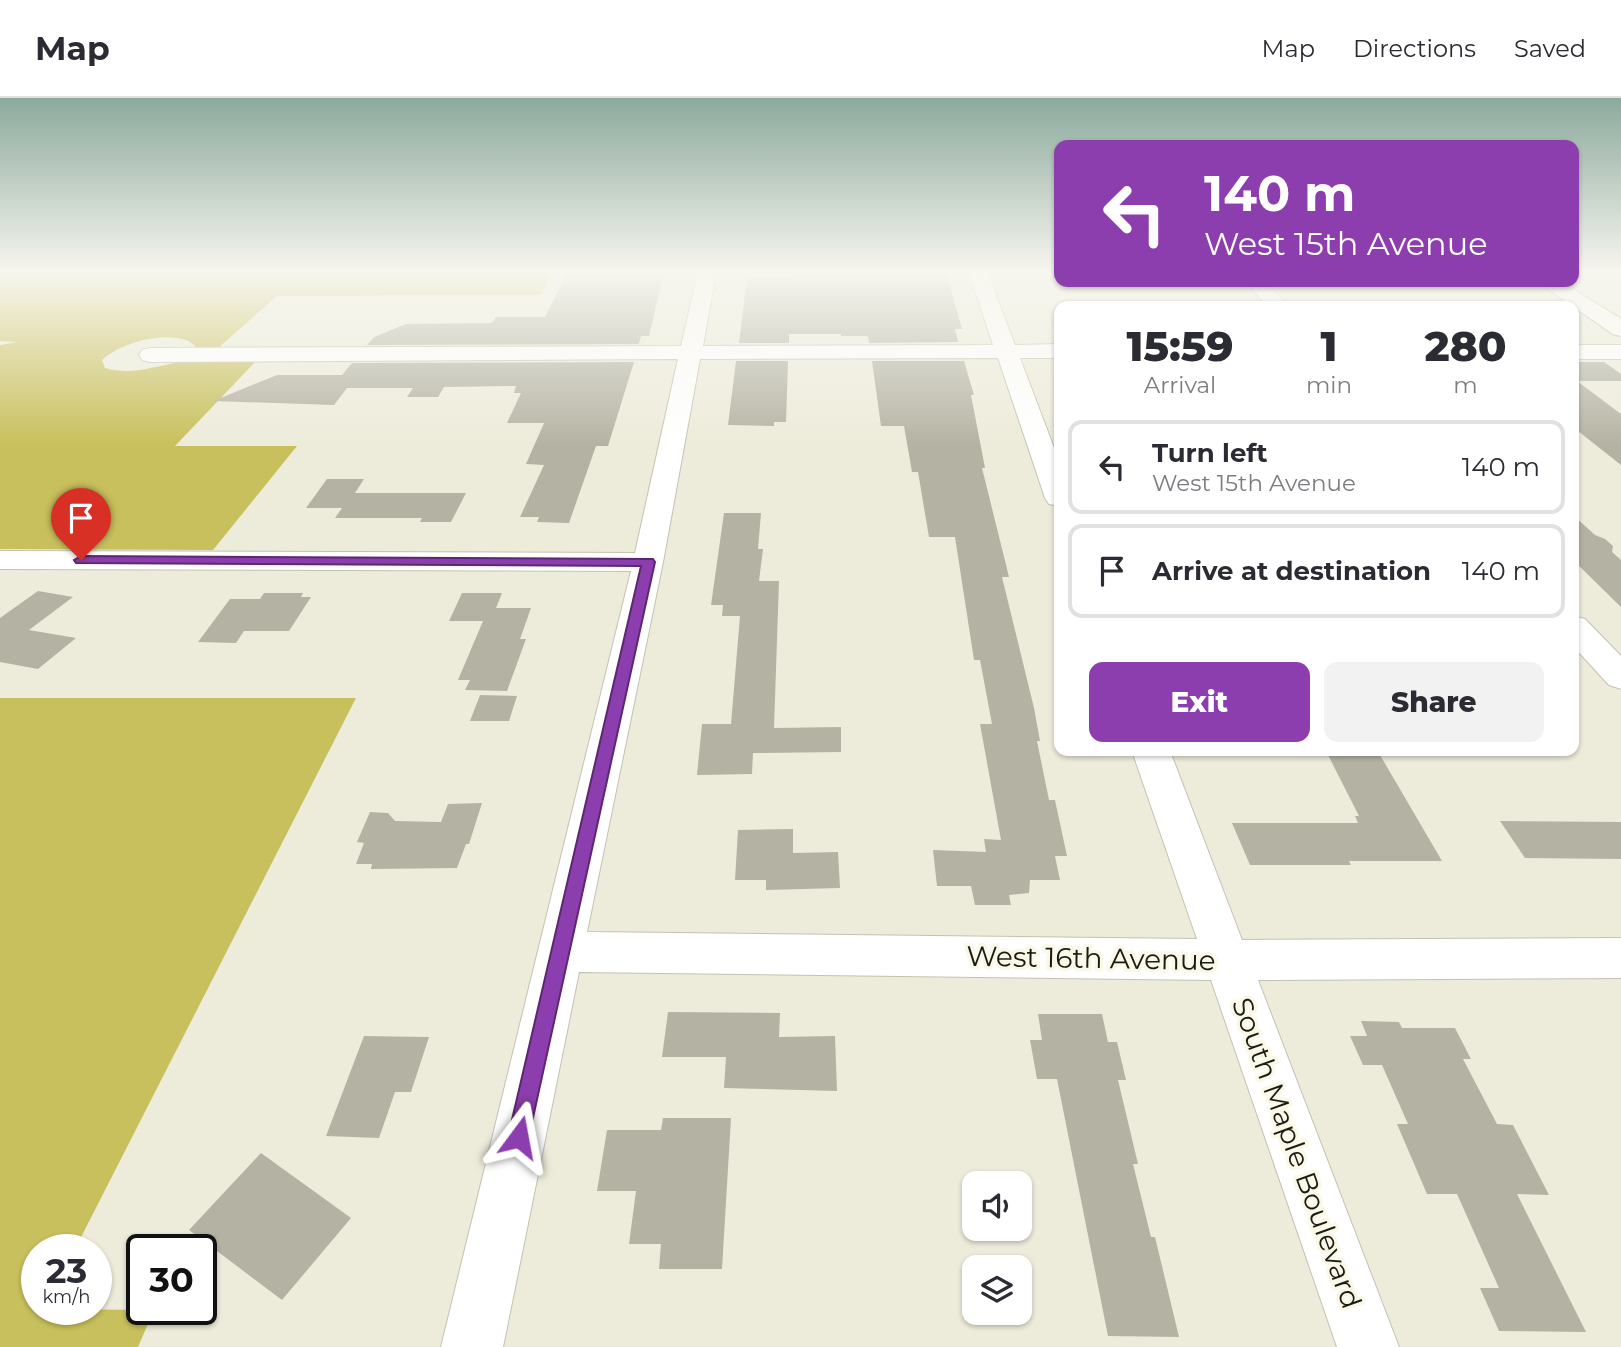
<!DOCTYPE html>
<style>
:root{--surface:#fff;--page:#f2f2f3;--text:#2b2b33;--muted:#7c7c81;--line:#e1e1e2;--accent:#8d3eae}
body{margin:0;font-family:Montserrat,sans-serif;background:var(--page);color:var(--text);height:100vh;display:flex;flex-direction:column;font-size:26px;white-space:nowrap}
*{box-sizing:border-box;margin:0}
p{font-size:23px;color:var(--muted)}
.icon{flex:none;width:38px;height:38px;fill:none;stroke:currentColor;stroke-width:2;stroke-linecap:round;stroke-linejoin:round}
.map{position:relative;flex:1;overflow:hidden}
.details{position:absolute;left:1054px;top:203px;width:525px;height:455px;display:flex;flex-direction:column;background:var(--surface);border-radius:14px;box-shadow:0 2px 5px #0004}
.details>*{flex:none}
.hud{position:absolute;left:1054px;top:42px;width:525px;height:147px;border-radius:14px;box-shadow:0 2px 5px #0004;background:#8d3eae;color:#fff;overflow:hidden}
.tools{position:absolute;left:962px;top:1073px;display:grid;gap:14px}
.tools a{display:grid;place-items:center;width:70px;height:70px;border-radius:14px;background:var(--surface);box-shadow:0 2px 5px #0004;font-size:35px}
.speed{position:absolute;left:21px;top:1136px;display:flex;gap:14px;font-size:35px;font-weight:700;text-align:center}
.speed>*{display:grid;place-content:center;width:91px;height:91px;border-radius:50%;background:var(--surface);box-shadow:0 2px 5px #0004;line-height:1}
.speed small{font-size:18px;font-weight:400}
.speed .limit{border:4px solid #111;border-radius:10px;background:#fff;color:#111}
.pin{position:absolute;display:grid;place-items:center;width:60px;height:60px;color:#fff;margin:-72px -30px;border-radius:50% 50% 50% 0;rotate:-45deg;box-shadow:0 0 7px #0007}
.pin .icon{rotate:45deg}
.me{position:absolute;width:77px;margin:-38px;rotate:13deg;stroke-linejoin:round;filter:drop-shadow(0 0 5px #0008)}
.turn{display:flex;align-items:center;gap:24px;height:147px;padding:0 35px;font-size:32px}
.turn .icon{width:91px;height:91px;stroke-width:2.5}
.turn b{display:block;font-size:49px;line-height:60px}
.eta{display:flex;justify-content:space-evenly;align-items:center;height:119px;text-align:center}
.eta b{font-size:42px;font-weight:800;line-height:49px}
.button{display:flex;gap:14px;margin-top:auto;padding:14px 35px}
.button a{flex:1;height:80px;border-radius:14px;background:var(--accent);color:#fff;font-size:28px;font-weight:800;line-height:80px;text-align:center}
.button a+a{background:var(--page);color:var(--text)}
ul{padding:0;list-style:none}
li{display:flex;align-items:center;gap:21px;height:94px;margin:0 14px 10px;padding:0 21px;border:4px solid var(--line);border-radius:14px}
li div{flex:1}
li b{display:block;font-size:26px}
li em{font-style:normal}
header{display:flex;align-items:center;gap:42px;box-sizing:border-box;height:98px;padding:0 35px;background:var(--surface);border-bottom:2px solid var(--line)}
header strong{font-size:33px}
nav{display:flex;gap:38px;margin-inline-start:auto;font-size:24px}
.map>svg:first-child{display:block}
</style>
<header>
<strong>Map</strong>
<nav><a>Map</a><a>Directions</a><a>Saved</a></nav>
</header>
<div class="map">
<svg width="1621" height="1249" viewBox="0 0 1621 1249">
<rect width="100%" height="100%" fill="#edecdb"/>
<g fill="#c8c05c">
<path d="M0 174H553L540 197 277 198 217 251C211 251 200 252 195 248 192 246 190 243 186 242 161 234 121 245 102 262L105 270C133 278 153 268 181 264 206 260 233 262 258 261L175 348H297L213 452 0 451V247L17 244 0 243Z"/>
<polygon points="0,600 356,600 75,1151 37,1152 37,1211 154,1212 138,1249 0,1249"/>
</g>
<g fill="#b4b3a3">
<polygon points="568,174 664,174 649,238 641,238 639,246 367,247 374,239 406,226 492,225 496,219 545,219"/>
<polygon points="795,174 946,174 962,231 955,231 958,244 869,245 868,238 841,238 841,236 789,236 789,245 739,245 747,179 795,179"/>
<polygon points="736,263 788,263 786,324 774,324 774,328 728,327"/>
<polygon points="872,263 964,263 974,297 971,297 985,370 982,370 1009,479 1002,479 1034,610 1040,643 1037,643 1049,702 1055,702 1067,758 1055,758 1060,782 1030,782 1029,795 1009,797 1011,807 975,807 971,788 937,788 933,752 986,754 984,741 1001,742 980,626 992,626 980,562 974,562 955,439 929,439 918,374 912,374 904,328 881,328"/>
<polygon points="634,264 608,348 596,348 569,425 537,424 539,419 520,419 544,367 526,366 544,325 507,325 521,295 514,295 516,288 444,289 438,299 407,299 413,290 347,290 334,307 213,303 277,277 342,277 352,265"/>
<polygon points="1573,264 1604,264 1621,276 1621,283 1577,283 1621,316 1621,367 1573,329"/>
<polygon points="327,381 364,381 355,395 466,395 451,424 420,424 422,420 335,420 342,410 306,410"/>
<polygon points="724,415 761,415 758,451 763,451 759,483 779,483 774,630 841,629 841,654 753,655 752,676 697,677 702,626 731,626 740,518 722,518 723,507 711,507"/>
<polygon points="1573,417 1595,437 1605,441 1613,448 1612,454 1621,462 1621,509 1573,462"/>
<polygon points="38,493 73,499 29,532 76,540 38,571 0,564 0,520"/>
<polygon points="264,495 303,495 301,499 311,499 289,533 244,533 236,545 198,544 230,501 260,501"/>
<polygon points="462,495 502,495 496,510 531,510 520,541 526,541 507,593 465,592 470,582 458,582 483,523 449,523"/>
<polygon points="480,597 517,598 509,623 470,623"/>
<polygon points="1327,655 1380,657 1442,763 1349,763 1351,767 1250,767 1232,725 1358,725 1355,718 1359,718"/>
<polygon points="482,705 469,746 466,746 457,770 371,771 372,766 356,766 364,745 357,744 370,714 388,715 395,723 441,724 448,706"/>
<polygon points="1500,723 1621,724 1621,761 1525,760"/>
<polygon points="793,731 793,755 838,754 840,790 766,792 766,782 735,782 738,732"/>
<polygon points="668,914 780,915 779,939 835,938 837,993 724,990 726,959 662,959"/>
<polygon points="1038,916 1102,916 1108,944 1117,944 1126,982 1118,982 1138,1066 1133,1066 1151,1139 1155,1139 1179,1239 1108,1238 1057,981 1037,981 1030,942 1042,942"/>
<polygon points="1361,923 1399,924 1402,930 1455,930 1471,961 1463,961 1497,1026 1513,1027 1549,1097 1517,1096 1586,1234 1499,1233 1480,1190 1499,1190 1457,1096 1427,1096 1397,1026 1408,1026 1382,967 1363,967 1350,938 1367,938"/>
<polygon points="364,938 429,939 411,994 395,994 379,1040 326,1038"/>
<polygon points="663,1020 731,1020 722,1171 659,1171 661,1146 629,1146 636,1093 597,1093 607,1032 661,1032"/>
<polygon points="261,1055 351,1120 282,1202 189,1132"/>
</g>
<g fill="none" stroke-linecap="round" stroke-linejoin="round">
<defs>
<g id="minor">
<polygon points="698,174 716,174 703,248 993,247 969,174 987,174 1015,247 1059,246 1059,260 1020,260 1059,363 1059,408 1049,406 1045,400 998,260 700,261 663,464 587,834 1197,841 1132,653 1170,653 1242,842 1621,840 1621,880 1258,882 1399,1249 1337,1249 1211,882 579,874 503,1249 441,1249 631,473 0,471 0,453 635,455 678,261 150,264 142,262 139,257 142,252 150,250 681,248"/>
<polygon points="1246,184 1266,184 1288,208 1267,208"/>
<rect x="1573" y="247" width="48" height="14"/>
<polygon points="1573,518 1585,521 1621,558 1621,591 1609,587 1573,548"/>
</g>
<polygon id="secondary" points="1538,184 1561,184 1621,221 1621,238 1613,236"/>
</defs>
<use href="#minor" stroke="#c3c2b2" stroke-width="2"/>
<use href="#secondary" stroke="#c3c2b2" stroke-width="3"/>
<use href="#minor" fill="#fff" fill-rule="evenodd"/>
<use href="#secondary" fill="#fff" fill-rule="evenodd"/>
</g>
<linearGradient id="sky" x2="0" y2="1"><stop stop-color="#8ca99d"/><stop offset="0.5" stop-color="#f7f6ef"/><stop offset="1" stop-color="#f7f6ef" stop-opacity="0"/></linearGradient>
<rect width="1621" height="348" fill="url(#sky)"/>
<polygon fill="#8d3eae" stroke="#5c2871" stroke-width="2" points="81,458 653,461 655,464 527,1047 519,1050 511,1047 508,1039 641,468 76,465 74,462"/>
<g text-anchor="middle" stroke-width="7" stroke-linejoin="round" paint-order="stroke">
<g font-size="28" fill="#1b1a14" stroke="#faf9e8">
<text transform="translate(1091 860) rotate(1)" y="10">West 16th Avenue</text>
<text transform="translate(1297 1055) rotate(70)" y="10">South Maple Boulevard</text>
</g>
</g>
</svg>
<div class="tools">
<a><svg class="icon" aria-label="sound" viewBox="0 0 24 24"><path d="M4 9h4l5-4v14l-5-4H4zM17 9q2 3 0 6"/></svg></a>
<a><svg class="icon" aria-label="layers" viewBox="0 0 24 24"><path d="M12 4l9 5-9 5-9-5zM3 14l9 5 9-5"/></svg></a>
</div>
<div class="speed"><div>23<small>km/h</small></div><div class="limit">30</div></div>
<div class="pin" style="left:81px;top:462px;background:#d93025"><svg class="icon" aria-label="arrive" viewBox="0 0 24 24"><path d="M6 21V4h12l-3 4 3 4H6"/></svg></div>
<svg class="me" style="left:519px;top:1039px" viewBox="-20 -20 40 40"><path d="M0-17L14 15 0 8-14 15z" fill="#8d3eae" stroke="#fff" stroke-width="4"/></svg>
<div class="hud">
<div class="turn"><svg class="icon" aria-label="left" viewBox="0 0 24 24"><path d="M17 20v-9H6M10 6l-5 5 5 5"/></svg><div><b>140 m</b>West 15th Avenue</div></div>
</div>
<section class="details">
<div class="eta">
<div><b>15:59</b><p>Arrival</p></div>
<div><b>1</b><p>min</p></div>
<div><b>280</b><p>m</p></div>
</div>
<ul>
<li><svg class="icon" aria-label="left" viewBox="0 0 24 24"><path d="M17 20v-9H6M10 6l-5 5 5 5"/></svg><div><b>Turn left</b><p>West 15th Avenue</p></div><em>140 m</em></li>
<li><svg class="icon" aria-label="arrive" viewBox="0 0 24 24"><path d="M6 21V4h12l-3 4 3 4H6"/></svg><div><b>Arrive at destination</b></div><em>140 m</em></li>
</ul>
<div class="button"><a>Exit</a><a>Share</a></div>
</section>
</div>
